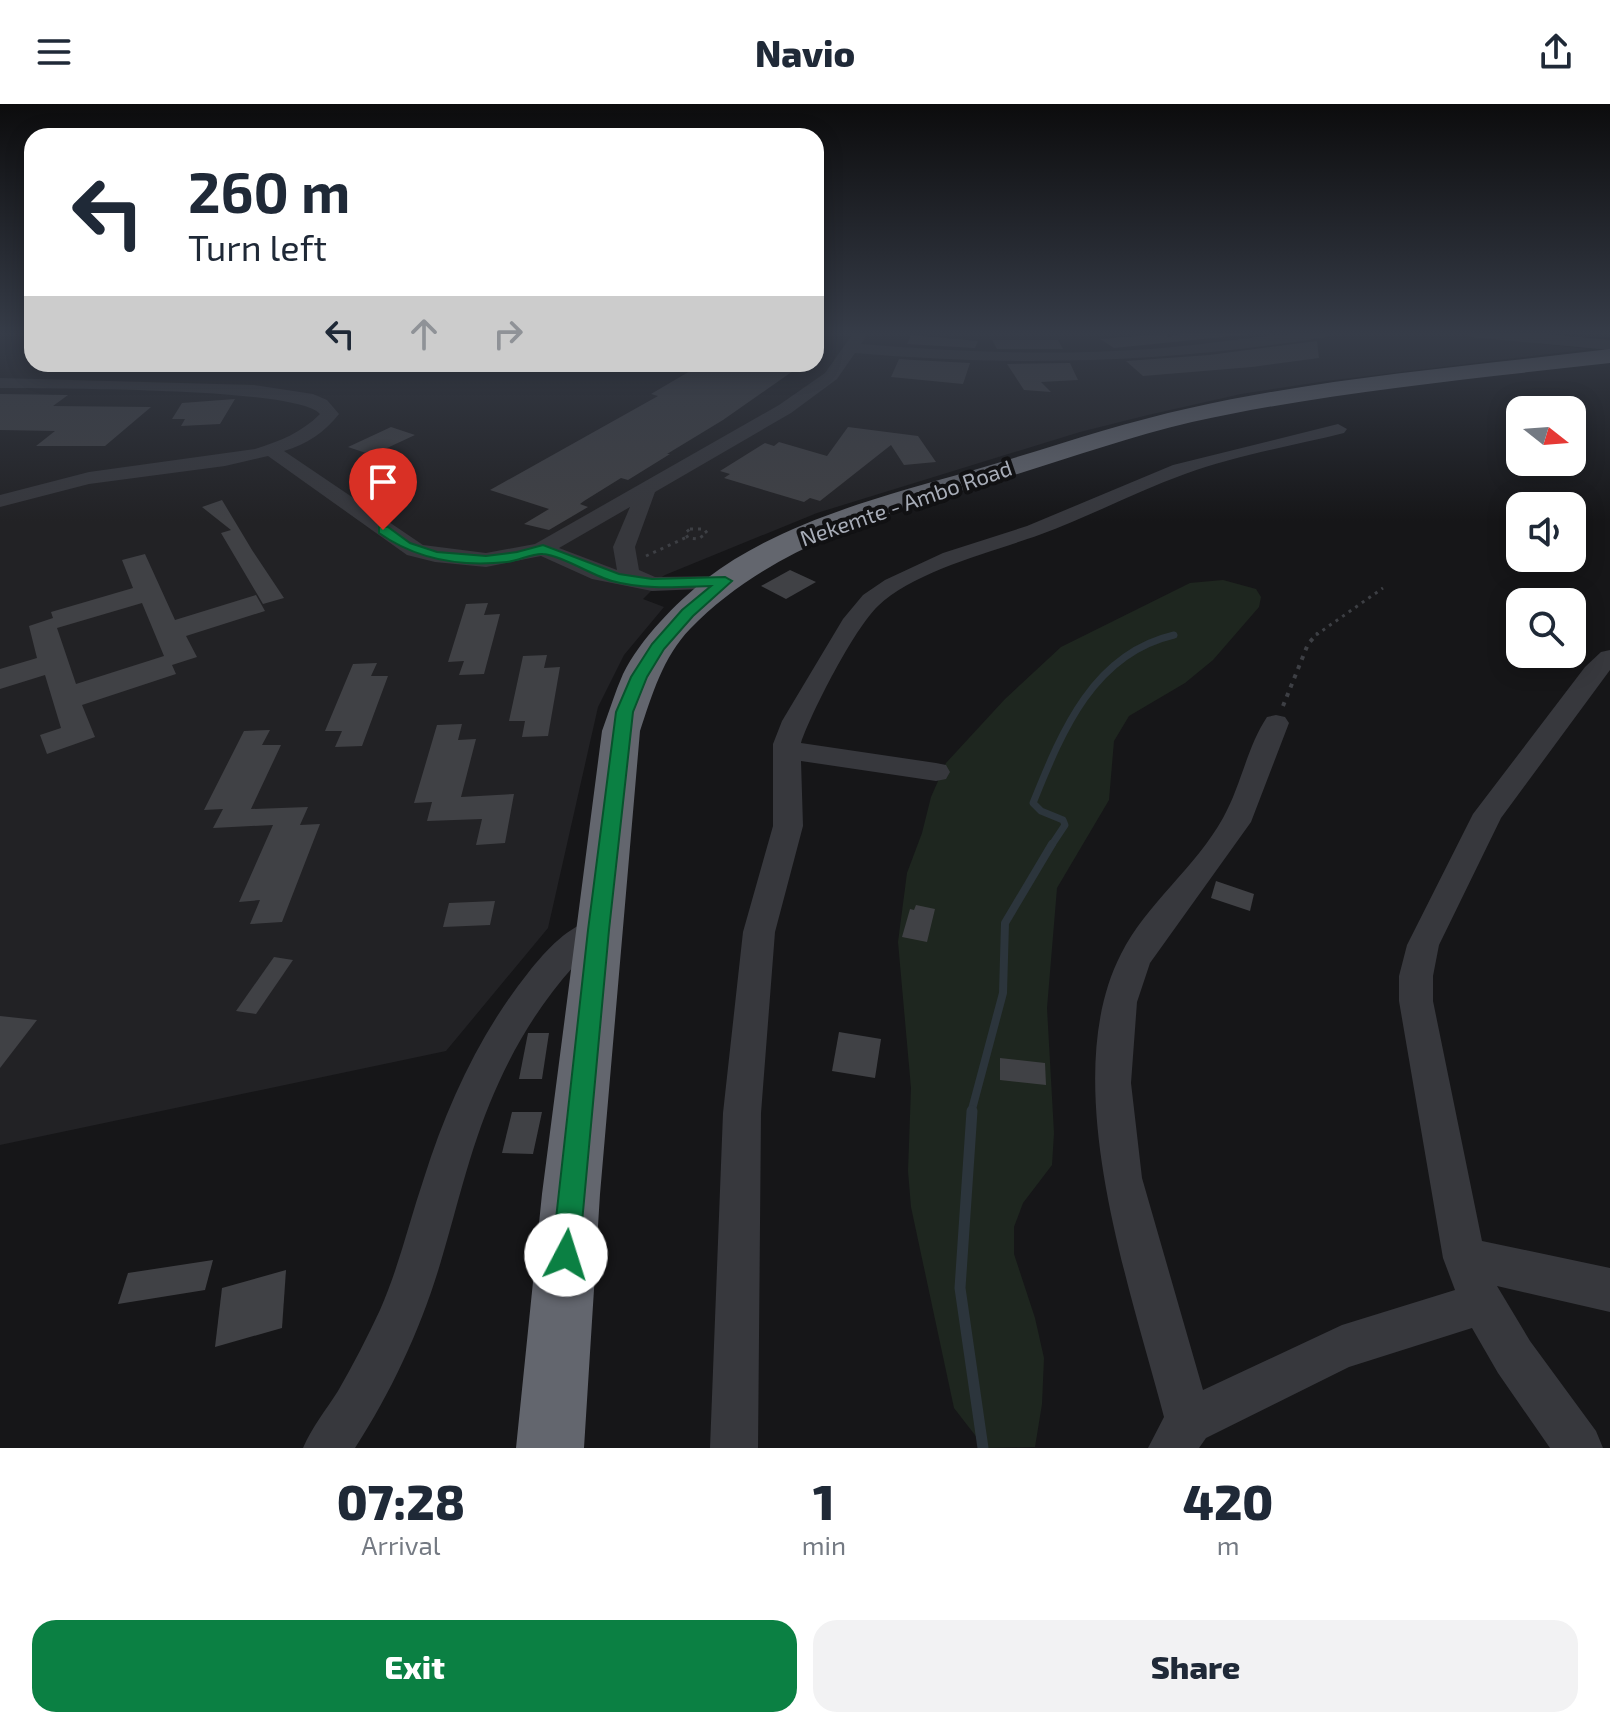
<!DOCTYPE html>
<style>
:root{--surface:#fff;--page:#f2f2f3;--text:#1f2937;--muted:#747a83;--accent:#0b8043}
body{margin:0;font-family:"Exo 2",sans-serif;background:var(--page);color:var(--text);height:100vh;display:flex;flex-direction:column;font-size:30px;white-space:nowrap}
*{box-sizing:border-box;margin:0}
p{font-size:26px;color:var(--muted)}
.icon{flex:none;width:44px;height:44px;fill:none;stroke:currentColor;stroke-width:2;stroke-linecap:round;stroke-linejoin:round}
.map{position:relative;height:1344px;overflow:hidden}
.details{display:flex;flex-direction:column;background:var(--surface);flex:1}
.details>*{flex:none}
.hud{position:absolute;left:24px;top:24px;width:800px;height:244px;border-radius:24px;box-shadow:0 4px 20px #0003;background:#fff;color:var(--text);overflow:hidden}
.needle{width:52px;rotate:107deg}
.tools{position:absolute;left:1506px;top:292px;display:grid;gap:16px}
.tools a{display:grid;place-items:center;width:80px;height:80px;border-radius:16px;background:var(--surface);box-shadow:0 4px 20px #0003;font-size:40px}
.pin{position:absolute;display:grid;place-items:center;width:68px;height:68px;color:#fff;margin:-82px -34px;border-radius:50% 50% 50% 0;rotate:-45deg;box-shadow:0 0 8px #0007}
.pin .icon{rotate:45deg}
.me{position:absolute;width:88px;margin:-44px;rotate:5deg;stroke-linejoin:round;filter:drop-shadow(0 0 6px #0008)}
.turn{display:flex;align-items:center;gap:28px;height:168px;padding:0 32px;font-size:36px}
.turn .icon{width:104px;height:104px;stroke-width:2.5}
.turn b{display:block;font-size:56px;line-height:68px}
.lanes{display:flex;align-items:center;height:76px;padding:0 32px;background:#0003;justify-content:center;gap:40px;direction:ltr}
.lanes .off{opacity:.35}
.eta{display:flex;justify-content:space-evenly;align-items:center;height:136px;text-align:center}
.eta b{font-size:48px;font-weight:800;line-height:56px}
.cta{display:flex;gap:16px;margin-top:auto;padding:16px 32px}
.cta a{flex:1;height:92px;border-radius:24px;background:var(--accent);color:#fff;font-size:32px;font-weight:800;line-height:92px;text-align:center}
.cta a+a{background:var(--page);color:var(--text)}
header{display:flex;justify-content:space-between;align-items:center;height:104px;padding:0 32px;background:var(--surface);font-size:36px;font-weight:800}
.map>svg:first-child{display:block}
</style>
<header><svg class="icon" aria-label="menu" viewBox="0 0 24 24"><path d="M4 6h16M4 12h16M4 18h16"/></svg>Navio<svg class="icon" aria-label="share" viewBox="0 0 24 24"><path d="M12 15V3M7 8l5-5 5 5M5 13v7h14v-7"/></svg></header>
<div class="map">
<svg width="1610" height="1344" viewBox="0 0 1610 1344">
<rect width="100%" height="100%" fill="#161618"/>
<polygon fill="#222225" points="0,228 32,228 32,260 816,260 816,228 1534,228 1539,240 1591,245 1326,277 1241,290 1148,311 1080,328 817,409 665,471 652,479 654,484 643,495 664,503 624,551 598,603 548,824 446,947 0,1041"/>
<polygon fill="#1e261f" points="1223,476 1256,485 1261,493 1259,503 1213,556 1185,579 1129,612 1114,637 1109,696 1057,784 1047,904 1054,1029 1052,1061 1023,1099 1014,1123 1014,1150 1035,1214 1044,1254 1042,1300 1035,1343 985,1344 954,1304 911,1103 908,1067 911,984 898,838 907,769 922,729 931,693 946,659 1005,595 1061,543 1190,479"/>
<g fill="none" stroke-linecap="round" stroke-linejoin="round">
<path stroke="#2c353c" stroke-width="7" d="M1051 742 1065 721 1063 716 1041 707 1033 699C1061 630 1092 550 1174 531"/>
<polyline stroke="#2c353c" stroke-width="8" points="971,1009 1003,889 1005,819 1052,740"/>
<polyline stroke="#2c353c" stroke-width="11" points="972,1007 960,1184 983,1344"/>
</g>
<g fill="#404145" fill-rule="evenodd">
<polygon points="1189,228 1273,228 1114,244 1100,235 1164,230 1168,233"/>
<polygon points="911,231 978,237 975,244 907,240"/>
<polygon points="992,236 1058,236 1063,245 997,245"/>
<polygon points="1317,237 1319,254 1252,263 1143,272 1126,257 1209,251"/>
<polygon points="899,255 914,256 970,259 963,280 891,273"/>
<polygon points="1070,259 1078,276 1041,278 1051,288 1024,286 1007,260"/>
<polygon points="702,260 803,260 723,316 667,350 670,350 628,376 621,374 584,397 580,400 588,403 549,426 524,420 549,405 490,386 658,292 651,290"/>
<polygon points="0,290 68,291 53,302 151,303 105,342 36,342 55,327 0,326"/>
<polygon points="235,295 220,320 181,322 185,315 172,315 182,299"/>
<polygon points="391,323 415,331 372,351 348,343"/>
<polygon points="848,323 918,332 936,358 904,361 891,341 820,397 810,394 804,398 724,374 730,370 720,367 765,339 774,342 779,338 827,352"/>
<polygon points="222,396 252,446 284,494 263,500 221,429 231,426 202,403"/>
<path d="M145 450 175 516 256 491 265 507 186 532 197 553 172 561 176 570 82 601 95 633 47 650 40 631 61 624 45 571 0 585V565L37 554 29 522 53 514 51 508 133 484 122 456ZM142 499 164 552 76 580 57 524Z"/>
<polygon points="790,466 816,478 786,495 761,482"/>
<polygon points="488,499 484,511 500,510 484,570 459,571 464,557 448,558 466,500"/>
<polygon points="547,551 544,564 560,563 548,632 522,633 525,617 509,617 523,552"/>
<polygon points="377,559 371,572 388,572 362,642 335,643 342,627 325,627 353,560"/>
<polygon points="462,620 458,636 476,635 461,693 514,690 505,739 476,741 482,715 427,717 432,698 414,699 437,621"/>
<polygon points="270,626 262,641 281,641 251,705 308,703 300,721 320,720 282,818 250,820 260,796 239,798 273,721 213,724 223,705 204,706 244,627"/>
<polygon points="1216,777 1254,790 1250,807 1211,794"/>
<polygon points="495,797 490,821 443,823 449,799"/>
<polygon points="916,801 935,805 927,838 902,833 910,805 914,806"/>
<polygon points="274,853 293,856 256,910 236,907"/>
<polygon points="0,912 37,916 0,964"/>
<polygon points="839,928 881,935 875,974 832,967"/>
<polygon points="528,929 549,929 542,975 519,975"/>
<polygon points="1000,954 1045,959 1046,981 1000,976"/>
<polygon points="512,1008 542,1008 533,1050 502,1049"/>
<polygon points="213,1156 205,1186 118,1200 128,1169"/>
<polygon points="286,1166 282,1224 215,1243 222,1184"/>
</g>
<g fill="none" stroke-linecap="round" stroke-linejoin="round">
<g stroke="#3d3f44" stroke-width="3" stroke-dasharray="3 5" stroke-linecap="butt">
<polygon points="690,425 704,425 707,429 698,435 688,434 685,429"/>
<polyline points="646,452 687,433"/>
<polyline points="1316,531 1383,484"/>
</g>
<polyline stroke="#3d3f44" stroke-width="4" stroke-dasharray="4 6" stroke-linecap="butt" points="1283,602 1308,540 1318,529"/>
<g fill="#37383d" fill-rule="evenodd">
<path d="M854 228H869L861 240C957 248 1053 252 1150 245 1211 241 1272 228 1333 228L1326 233C1169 259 1014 263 855 249L837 275 791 309 655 388 635 443 639 466 655 473 733 472 736 477 733 482 725 484 652 487 592 475 541 452 486 463 435 458 407 451 268 352 225 362 89 380 0 403V391L89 368 255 345C280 337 301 329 320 310 296 283 50 285 0 284V274L254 281 313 290 327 296 339 310C324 329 307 340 284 347L423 441 486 449 535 440 779 301 825 269ZM630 403 613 443 617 466 559 444Z"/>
<polygon points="1464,228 1525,228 1610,236 1610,246 1471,233"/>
<path d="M1338 320 1347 325 1344 329C1292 342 1236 351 1185 370 1135 388 1089 413 1039 431 992 448 914 467 878 502 854 525 812 607 801 639L936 659 946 661 950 668 946 675 936 677 801 657 803 722 775 828 761 1009 758 1344H710L723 1009 743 828 773 722V640L782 617 843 515 863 491 885 476 943 449 1027 422 1173 361Z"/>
<path d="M1610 546V566L1501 714 1439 841 1433 872V897L1482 1137 1610 1164V1208L1497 1182 1530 1237 1596 1327 1603 1344H1550L1498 1269 1472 1224 1349 1263 1206 1334 1199 1344H1148L1164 1313C1130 1182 1056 977 1121 850 1146 800 1196 763 1223 714 1241 682 1247 643 1267 613L1276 611 1285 613 1289 619 1251 718 1150 859 1137 898 1131 979 1142 1074 1203 1286 1342 1221 1455 1186 1443 1154 1399 897V872L1407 841 1473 710 1585 563 1601 548Z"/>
<path d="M598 813 609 817 614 826C606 841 586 848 574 862 543 896 518 936 499 978 472 1036 459 1097 441 1157 422 1222 392 1287 355 1344H303C312 1323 326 1306 338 1287 353 1261 367 1234 380 1206 399 1163 409 1118 424 1074 447 1001 480 929 528 869 548 844 567 823 598 813Z"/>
</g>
<path fill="#63666e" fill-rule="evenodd" d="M1610 245V259C1470 275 1329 288 1192 318 1127 333 1065 356 1001 375 890 408 773 440 690 525 663 553 652 591 640 627L600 1090 584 1344H516L542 1090 602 627C609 608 615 588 623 570 641 534 675 500 706 475 782 417 884 392 974 366 1046 345 1117 320 1190 304 1328 273 1470 262 1610 245Z"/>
</g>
<linearGradient id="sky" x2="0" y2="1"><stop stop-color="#0c0c0d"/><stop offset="0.55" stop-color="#363c48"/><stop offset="1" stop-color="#363c48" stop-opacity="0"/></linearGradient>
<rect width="1610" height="417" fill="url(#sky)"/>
<path fill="#0b8043" stroke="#07532c" stroke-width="2" d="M379 423H388L410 439 437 448 486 452 517 448 543 441 619 470 652 475 725 473 732 477 693 512 664 545 647 573 633 608 609 826 579 1151 575 1161 566 1165 556 1161 552 1151 588 826 616 608 631 573 652 540 682 506 711 482C678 483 644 486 612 477 593 472 561 451 543 450 533 449 518 457 507 458 460 463 417 456 379 429Z"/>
<g text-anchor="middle" stroke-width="8" stroke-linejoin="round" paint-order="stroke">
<g font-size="22" fill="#a8adb8" stroke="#111113">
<text transform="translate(906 399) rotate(-19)" y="8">Nekemte - Ambo Road</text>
</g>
</g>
</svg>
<div class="tools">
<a><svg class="needle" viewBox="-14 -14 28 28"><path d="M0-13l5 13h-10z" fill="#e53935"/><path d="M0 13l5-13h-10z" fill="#747a83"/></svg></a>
<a><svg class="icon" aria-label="sound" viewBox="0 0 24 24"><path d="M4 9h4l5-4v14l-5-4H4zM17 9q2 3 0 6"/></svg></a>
<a><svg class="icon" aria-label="search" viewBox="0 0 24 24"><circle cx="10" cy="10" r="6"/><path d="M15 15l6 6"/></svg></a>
</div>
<div class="pin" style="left:383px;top:426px;background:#d93025"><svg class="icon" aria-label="arrive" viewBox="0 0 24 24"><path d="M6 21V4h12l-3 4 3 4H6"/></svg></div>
<svg class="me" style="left:566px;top:1151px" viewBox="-20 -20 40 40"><circle r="19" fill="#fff"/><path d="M0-13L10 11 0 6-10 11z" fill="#0b8043"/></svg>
<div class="hud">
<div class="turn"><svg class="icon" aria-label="left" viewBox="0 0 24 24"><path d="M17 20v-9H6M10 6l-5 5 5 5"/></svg><div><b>260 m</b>Turn left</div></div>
<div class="lanes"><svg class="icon" aria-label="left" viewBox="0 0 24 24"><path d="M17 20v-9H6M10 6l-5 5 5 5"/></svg><svg class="icon off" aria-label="ahead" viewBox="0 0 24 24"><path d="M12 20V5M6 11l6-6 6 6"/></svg><svg class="icon off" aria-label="right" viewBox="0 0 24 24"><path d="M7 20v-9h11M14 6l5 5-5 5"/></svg></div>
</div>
</div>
<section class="details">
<div class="eta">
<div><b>07:28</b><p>Arrival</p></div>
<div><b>1</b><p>min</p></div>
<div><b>420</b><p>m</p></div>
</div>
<div class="cta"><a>Exit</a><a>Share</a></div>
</section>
